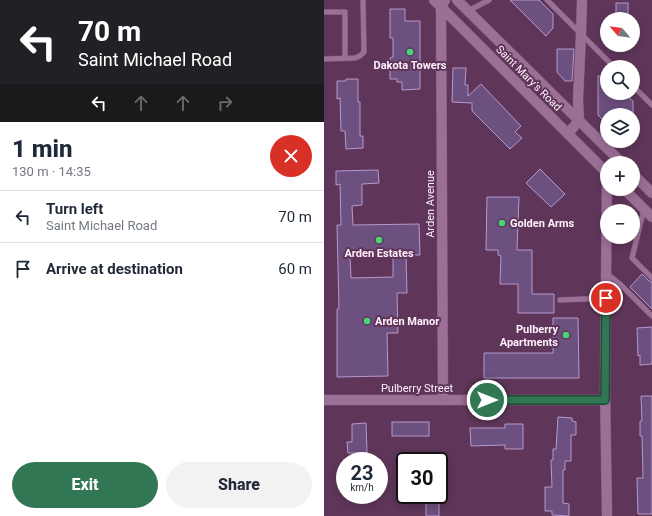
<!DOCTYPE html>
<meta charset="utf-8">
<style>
:root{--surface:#fff;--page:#f2f2f3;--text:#1f2937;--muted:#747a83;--line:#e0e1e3;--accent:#317754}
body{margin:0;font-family:Roboto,sans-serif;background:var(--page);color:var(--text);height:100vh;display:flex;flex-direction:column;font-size:15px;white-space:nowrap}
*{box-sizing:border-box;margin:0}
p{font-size:13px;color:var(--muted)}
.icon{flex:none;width:22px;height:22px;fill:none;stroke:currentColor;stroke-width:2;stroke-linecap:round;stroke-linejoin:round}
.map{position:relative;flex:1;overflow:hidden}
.drawer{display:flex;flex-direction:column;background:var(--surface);width:324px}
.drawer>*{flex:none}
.guide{background:#202124;color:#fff;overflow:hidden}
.needle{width:26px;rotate:298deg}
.fabs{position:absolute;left:276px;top:12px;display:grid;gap:8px}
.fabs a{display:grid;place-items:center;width:40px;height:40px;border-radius:50%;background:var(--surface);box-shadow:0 2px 10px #0003;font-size:20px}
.speed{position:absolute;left:12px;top:452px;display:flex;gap:8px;font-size:20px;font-weight:700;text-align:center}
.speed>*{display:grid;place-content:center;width:52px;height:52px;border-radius:50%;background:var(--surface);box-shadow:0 2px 10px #0003;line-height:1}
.speed small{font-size:10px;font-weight:400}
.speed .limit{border:2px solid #111;border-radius:6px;background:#fff;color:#111}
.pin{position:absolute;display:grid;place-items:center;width:34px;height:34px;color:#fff;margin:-17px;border:2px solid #fff;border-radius:50%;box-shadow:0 1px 4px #0007}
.me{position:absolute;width:44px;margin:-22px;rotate:90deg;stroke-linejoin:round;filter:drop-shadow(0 0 3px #0008)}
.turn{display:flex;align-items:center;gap:14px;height:84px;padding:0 12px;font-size:18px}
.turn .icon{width:52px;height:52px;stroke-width:2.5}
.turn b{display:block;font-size:28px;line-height:34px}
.lanes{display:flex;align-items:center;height:38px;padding:0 12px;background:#0003;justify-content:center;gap:20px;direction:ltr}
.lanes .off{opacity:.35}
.round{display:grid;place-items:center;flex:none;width:42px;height:42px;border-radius:21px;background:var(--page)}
.summary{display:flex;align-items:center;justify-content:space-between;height:68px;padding:0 12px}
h1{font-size:24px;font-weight:800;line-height:30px}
.cta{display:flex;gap:8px;margin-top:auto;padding:8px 12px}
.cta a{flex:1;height:46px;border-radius:24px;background:var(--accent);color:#fff;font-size:16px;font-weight:800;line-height:46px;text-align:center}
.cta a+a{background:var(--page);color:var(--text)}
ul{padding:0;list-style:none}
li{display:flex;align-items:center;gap:12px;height:52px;padding:0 12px;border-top:1px solid var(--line)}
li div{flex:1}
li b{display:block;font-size:15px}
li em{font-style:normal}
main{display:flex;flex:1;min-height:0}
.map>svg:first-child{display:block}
</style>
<main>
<section class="drawer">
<div class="guide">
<div class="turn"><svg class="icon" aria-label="left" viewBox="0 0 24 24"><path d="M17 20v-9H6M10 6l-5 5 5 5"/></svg><div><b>70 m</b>Saint Michael Road</div></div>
<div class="lanes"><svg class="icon" aria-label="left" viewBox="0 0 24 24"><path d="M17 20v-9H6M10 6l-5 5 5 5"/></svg><svg class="icon off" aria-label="ahead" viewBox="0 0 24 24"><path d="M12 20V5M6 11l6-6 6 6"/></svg><svg class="icon off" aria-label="ahead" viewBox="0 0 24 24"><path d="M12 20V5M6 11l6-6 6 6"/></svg><svg class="icon off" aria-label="right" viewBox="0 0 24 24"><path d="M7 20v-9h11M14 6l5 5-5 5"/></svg></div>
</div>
<div class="summary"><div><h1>1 min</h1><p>130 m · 14:35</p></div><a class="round" style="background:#d93025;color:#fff"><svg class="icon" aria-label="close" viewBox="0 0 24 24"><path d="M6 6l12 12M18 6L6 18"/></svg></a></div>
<ul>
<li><svg class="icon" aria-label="left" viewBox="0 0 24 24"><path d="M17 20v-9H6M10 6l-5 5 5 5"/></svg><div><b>Turn left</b><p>Saint Michael Road</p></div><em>70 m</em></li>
<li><svg class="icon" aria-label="arrive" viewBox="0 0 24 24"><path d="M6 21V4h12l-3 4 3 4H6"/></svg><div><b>Arrive at destination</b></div><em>60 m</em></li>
</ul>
<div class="cta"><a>Exit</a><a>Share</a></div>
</section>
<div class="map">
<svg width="328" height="516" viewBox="0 0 328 516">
<rect width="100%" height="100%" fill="#5f365a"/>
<g fill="#6c507f" stroke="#b799cc" fill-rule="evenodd">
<polygon points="186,0 215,0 229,14 229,28 222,36"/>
<rect x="292" y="3" width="12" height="12"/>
<polygon points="66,9 81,9 81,21 96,21 96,89 78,90 78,82 73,82 73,79 66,79 66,58 69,57 69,38 66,38"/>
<polygon points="233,49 250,49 248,81 241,81 233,72"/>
<polygon points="129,68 142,68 141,85 144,85 144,96 157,84 197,126 191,132 198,138 186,149 148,111 148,103 128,102"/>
<polygon points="274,76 283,76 283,93 306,93 306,99 309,101 309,115 283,115 283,124 274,115"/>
<polygon points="22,79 34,79 34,102 36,102 36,136 39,136 39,148 22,149 21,131 17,131 16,98 13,99 13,81 22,81"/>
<polygon points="216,169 241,194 227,207 202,183"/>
<path d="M54 170 55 183 38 184V205L28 206 29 225 95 224 96 255H82L83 293H73L74 333H63L64 376 13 377V309H15L13 225H17L16 184 12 185V171ZM69 255V277L27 278 26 256Z"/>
<polygon points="163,197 195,197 193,250 208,250 208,294 230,294 230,313 194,313 194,284 176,284 177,256 174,255 174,250 162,250"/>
<polygon points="318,274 325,281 328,282 328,309 306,287"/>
<polygon points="229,318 254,318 255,378 160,378 160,353 229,353"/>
<polygon points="328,327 328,364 316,365 316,355 314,356 313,328"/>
<polygon points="317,396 328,396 328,514 314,514 313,478 319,478 318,436 316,436 316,421 318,421"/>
<polygon points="234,417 248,418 248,421 252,422 252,435 247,435 247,461 241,461 241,470 239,470 239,503 245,504 245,516 228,515 228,511 221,511 221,487 228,487 227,460 229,460 229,449 232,449"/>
<rect x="68" y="422" width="37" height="14"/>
<polygon points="42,423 43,453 24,453 23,442 28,442 28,424"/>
<polygon points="181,424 199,424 199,449 181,449 181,445 147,446 146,428 181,428"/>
<rect x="102" y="502" width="13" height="14"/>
</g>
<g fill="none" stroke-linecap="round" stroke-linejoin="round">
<defs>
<g id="service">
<polyline points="223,0 290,67"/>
<polyline points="144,11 165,0"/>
<polyline points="0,12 21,12 21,58"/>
<polyline points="0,59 31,58 36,56 40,52 39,0"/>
<polyline points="309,86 328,105"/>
<polyline points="320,209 308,258 328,278"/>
<polyline points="282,273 297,285 328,316"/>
<polyline points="236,300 282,298"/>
</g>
<g id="minor">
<polyline points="244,134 255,120 254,99 257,34 258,0"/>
<polyline points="0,400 281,400"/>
<polyline points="119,400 117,7 121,0"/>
<polyline points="283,516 281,390 283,174"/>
</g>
<g id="secondary">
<polyline points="110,0 283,173"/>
<polyline points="133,0 298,163"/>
<polyline points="309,174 328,193"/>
<polyline points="300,189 328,217"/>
</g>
</defs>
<use href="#service" stroke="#735370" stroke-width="6"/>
<use href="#minor" stroke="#735370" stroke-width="11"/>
<use href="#secondary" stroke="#735370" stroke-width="11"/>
<use href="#service" stroke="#9c6f96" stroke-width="5"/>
<use href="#minor" stroke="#9c6f96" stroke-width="10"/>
<use href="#secondary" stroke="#9c6f96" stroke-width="10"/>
</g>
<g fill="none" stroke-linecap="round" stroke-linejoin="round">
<defs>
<polyline id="route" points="163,400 281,400 282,298"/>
</defs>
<use href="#route" stroke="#204d37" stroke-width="10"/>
<use href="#route" stroke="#317754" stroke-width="7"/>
</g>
<g fill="#48d778" stroke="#5f365a" stroke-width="1.5">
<circle cx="86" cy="52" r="4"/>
<circle cx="178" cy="223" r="4"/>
<circle cx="55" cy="240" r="4"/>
<circle cx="43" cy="321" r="4"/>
<circle cx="242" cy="335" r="4"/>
</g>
<g text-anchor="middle" stroke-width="4" stroke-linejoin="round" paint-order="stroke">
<g font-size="11" font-weight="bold" fill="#ffeffc" stroke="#5f365a">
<text x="86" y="69">Dakota Towers</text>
<text x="186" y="227" text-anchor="start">Golden Arms</text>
<text x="55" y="257">Arden Estates</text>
<text x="51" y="325" text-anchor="start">Arden Manor</text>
<text x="234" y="333" text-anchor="end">Pulberry<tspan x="234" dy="13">Apartments</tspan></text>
</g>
<g font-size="11" fill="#ffeffc" stroke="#5f365a">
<text transform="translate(205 78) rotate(45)" y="4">Saint Mary's Road</text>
<text transform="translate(106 204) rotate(-90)" y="4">Arden Avenue</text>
<text x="93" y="392">Pulberry Street</text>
</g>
</g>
</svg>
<div class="fabs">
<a><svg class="needle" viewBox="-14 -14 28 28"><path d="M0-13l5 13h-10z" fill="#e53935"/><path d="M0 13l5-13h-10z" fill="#747a83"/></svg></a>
<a><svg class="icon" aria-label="search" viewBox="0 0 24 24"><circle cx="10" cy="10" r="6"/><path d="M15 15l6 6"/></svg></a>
<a><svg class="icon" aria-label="layers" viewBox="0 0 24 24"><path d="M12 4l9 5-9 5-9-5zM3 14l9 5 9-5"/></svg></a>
<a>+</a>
<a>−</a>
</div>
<div class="speed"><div>23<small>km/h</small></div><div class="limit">30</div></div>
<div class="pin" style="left:282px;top:298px;background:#d93025"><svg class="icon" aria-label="arrive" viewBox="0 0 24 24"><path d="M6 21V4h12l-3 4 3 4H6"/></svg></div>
<svg class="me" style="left:163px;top:400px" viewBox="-20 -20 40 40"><circle r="17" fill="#317754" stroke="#fff" stroke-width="3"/><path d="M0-11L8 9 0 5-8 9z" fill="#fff"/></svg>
</div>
</main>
